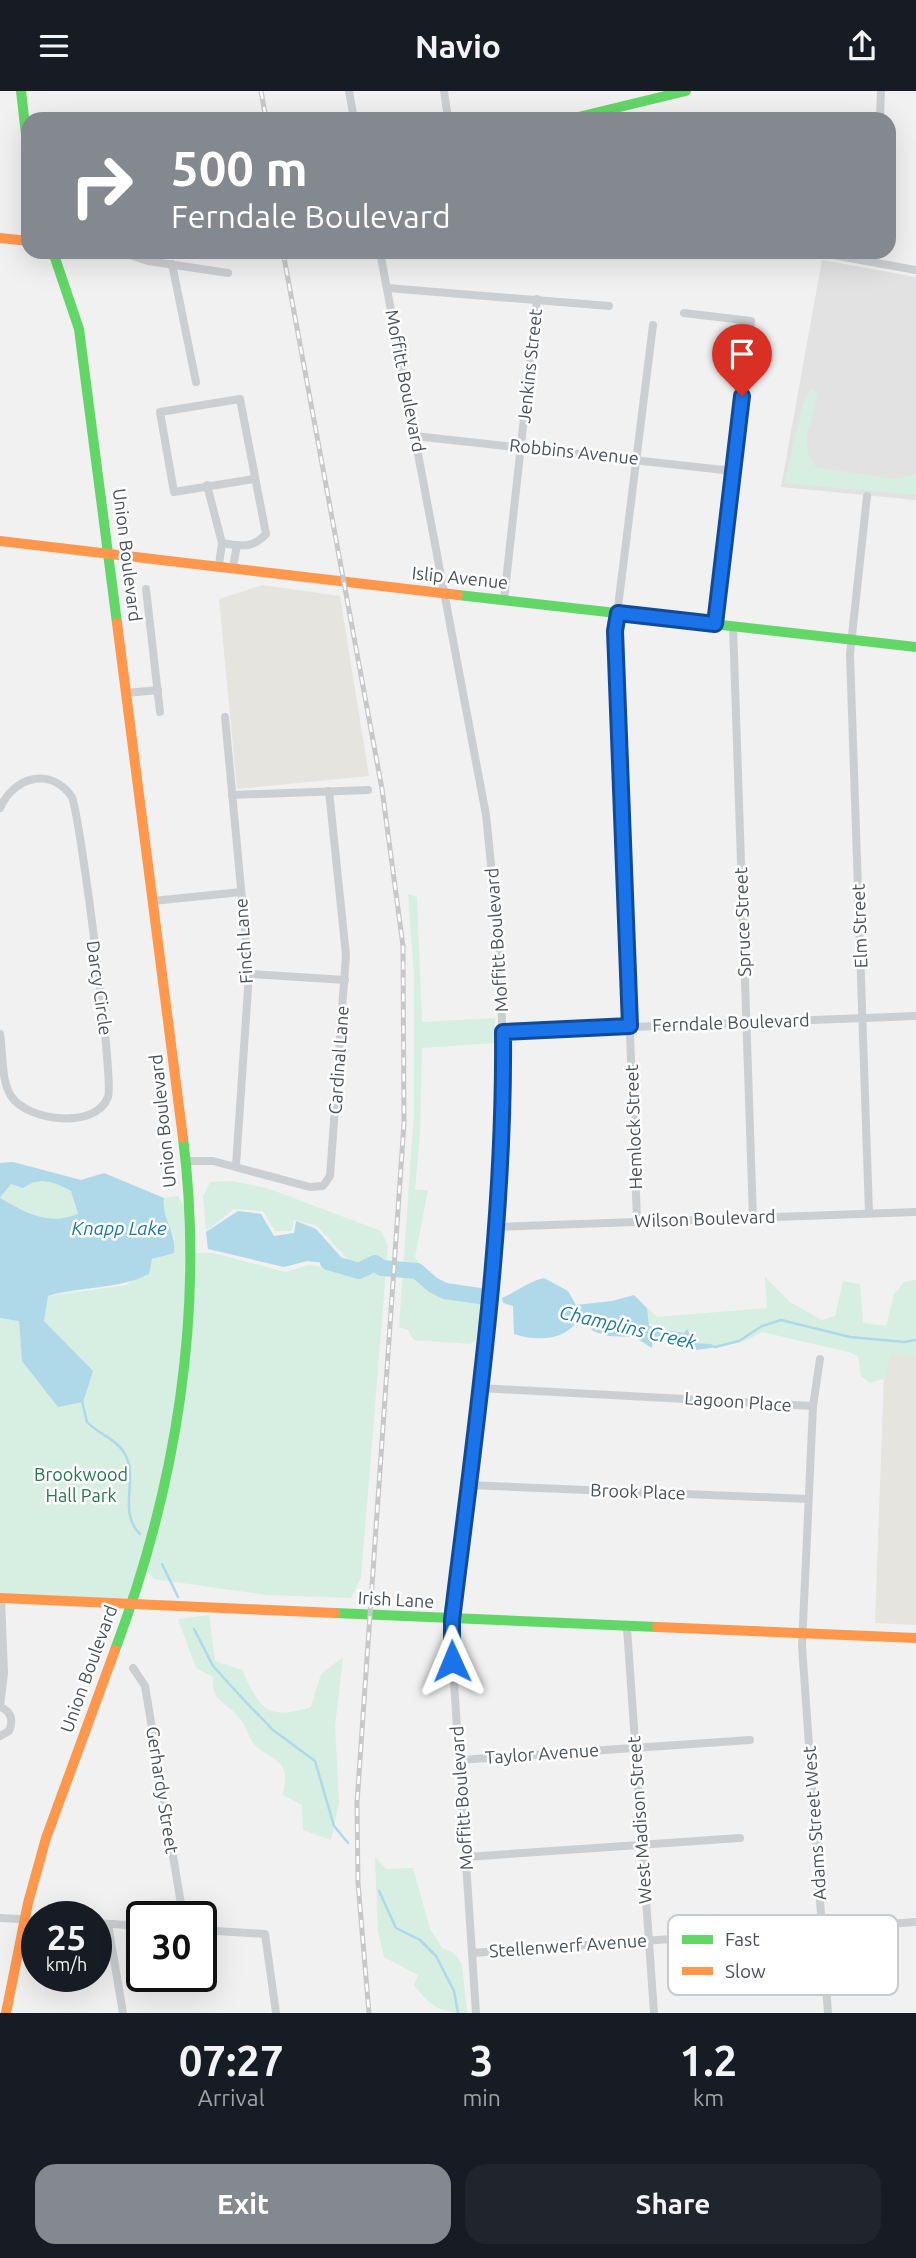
<!DOCTYPE html>
<style>
:root{--surface:#171b24;--page:#20242c;--text:#f1f3f6;--muted:#9ea1a6;--accent:#848990}
body{margin:0;font-family:Ubuntu,sans-serif;background:var(--page);color:var(--text);height:100vh;display:flex;flex-direction:column;font-size:26px;white-space:nowrap}
*{box-sizing:border-box;margin:0}
p{font-size:23px;color:var(--muted)}
.icon{flex:none;width:38px;height:38px;fill:none;stroke:currentColor;stroke-width:2;stroke-linecap:round;stroke-linejoin:round}
.map{position:relative;height:1922px;overflow:hidden}
.sheet{display:flex;flex-direction:column;background:var(--surface);flex:1}
.sheet>*{flex:none}
.guide{position:absolute;left:21px;top:21px;width:875px;height:147px;border-radius:21px;box-shadow:0 7px 28px #0002;background:#848990;color:#fff;overflow:hidden}
.speed{position:absolute;left:21px;top:1810px;display:flex;gap:14px;font-size:35px;font-weight:700;text-align:center}
.speed>*{display:grid;place-content:center;width:91px;height:91px;border-radius:50%;background:var(--surface);box-shadow:0 7px 28px #0002;line-height:1}
.speed small{font-size:18px;font-weight:400}
.speed .limit{border:4px solid #111;border-radius:10px;background:#fff;color:#111}
.pin{position:absolute;display:grid;place-items:center;width:60px;height:60px;color:#fff;margin:-72px -30px;border-radius:50% 50% 50% 0;rotate:-45deg;box-shadow:0 0 7px #0007}
.pin .icon{rotate:45deg}
.me{position:absolute;width:77px;margin:-38px;rotate:359deg;stroke-linejoin:round;filter:drop-shadow(0 0 5px #0008)}
.turn{display:flex;align-items:center;gap:24px;height:147px;padding:0 35px;font-size:32px}
.turn .icon{width:91px;height:91px;stroke-width:2.5}
.turn b{display:block;font-size:49px;line-height:60px}
.eta{display:flex;justify-content:space-evenly;align-items:center;height:119px;text-align:center}
.eta b{font-size:42px;font-weight:600;line-height:49px}
.action{display:flex;gap:14px;margin-top:auto;padding:14px 35px}
.action a{flex:1;height:80px;border-radius:21px;background:var(--accent);color:#fff;font-size:28px;font-weight:600;line-height:80px;text-align:center}
.action a+a{background:var(--page);color:var(--text)}
header{display:flex;justify-content:space-between;align-items:center;height:91px;padding:0 35px;background:var(--surface);font-size:32px;font-weight:600}
.map>svg:first-child{display:block}
</style>
<header><svg class="icon" aria-label="menu" viewBox="0 0 24 24"><path d="M4 6h16M4 12h16M4 18h16"/></svg>Navio<svg class="icon" aria-label="share" viewBox="0 0 24 24"><path d="M12 15V3M7 8l5-5 5 5M5 13v7h14v-7"/></svg></header>
<div class="map">
<svg width="916" height="1922" viewBox="0 0 916 1922">
<rect width="100%" height="100%" fill="#f1f1f1"/>
<g fill="#e5e4df">
<polygon points="262,494 340,505 369,685 237,698 219,508"/>
<polygon points="885,1256 916,1258 916,1534 875,1532"/>
</g>
<polygon fill="#e3e2e2" points="822,169 916,186 916,409 781,396"/>
<g fill="#d7eee2">
<path d="M811 297 817 301C816 332 795 347 816 376L894 388 916 384V404L784 392 803 313Z"/>
<path d="M408 803 417 806 422 931 495 927V952L422 957 420 1041 415 1099H428L415 1166C428 1191 458 1196 483 1202L476 1249 470 1253 414 1249 408 1239 399 1236 414 1021V885Z"/>
<path d="M55 1090 71 1100 78 1124C48 1135 27 1121 0 1108L11 1093Z"/>
<polygon points="232,1090 267,1097 381,1140 388,1155 361,1487 351,1507 267,1504 154,1488 142,1473 126,1513 0,1507 0,1227 19,1229 22,1270 93,1280 44,1230 48,1205 127,1194 175,1148 162,1122 164,1107 178,1105 189,1122 190,1162 213,1162 285,1181 309,1174 346,1179 349,1170 317,1135 294,1129 292,1140 275,1140 263,1120 234,1118 206,1140 203,1106 210,1091"/>
<polygon points="765,1186 790,1211 822,1229 835,1225 843,1190 860,1193 863,1232 886,1235 894,1203 904,1191 916,1189 916,1265 890,1263 886,1287 870,1292 861,1285 858,1265 848,1261 762,1241 745,1250 717,1256 711,1253 695,1252 691,1240 684,1242 647,1232 647,1217 657,1226 767,1217"/>
<path d="M209 1524 215 1570 242 1579C260 1618 266 1630 311 1616L321 1583 343 1566 335 1635 339 1711 331 1749 303 1739 302 1714 283 1704C284 1695 287 1686 283 1677 278 1668 266 1663 258 1657 248 1649 248 1638 241 1629 230 1613 210 1611 213 1586L196 1577 178 1528Z"/>
<path d="M375 1766 386 1778 413 1777 430 1838 442 1857 454 1862 462 1874 467 1922C440 1922 430 1915 414 1894L418 1884 384 1866 378 1840Z"/>
</g>
<g fill="#afd8e8">
<path d="M13 1071 81 1089 104 1082 164 1107C161 1128 177 1141 174 1162L152 1168 149 1183C117 1199 82 1195 48 1205L44 1230 93 1280 83 1311 58 1316 22 1270 19 1230 0 1227V1107C26 1122 49 1135 78 1123L71 1100C55 1091 39 1085 23 1097L11 1093 0 1107V1072Z"/>
<polygon points="238,1120 261,1123 274,1145 294,1142 296,1130 316,1138 349,1175 307,1170 284,1176 208,1158 206,1141"/>
<path d="M544 1187 568 1200 576 1214 612 1210 634 1204 647 1217 649 1235 684 1242 687 1238 695 1252 711 1253 717 1256 697 1259 659 1247 653 1248 652 1257 634 1246 608 1245 593 1240 584 1228C576 1230 576 1233 570 1238 555 1250 531 1249 514 1243L513 1215 503 1212 502 1207C516 1201 529 1190 544 1187Z"/>
</g>
<g fill="none" stroke-linecap="round" stroke-linejoin="round">
<g stroke="#afd8e8" stroke-width="2.5">
<polyline points="715,1256 739,1250 762,1235 781,1229 850,1246 904,1251 916,1249"/>
<path d="M82 1310 87 1331C98 1343 117 1348 125 1363 139 1388 117 1421 140 1443"/>
<polyline points="162,1473 178,1506"/>
<polyline points="194,1538 213,1575 243,1608 273,1639 315,1670 334,1735 348,1752"/>
<polyline points="379,1800 396,1837 420,1849 436,1865 454,1900 458,1922"/>
</g>
<polyline stroke="#afd8e8" stroke-width="16" points="328,1171 359,1180 375,1172 382,1177 417,1180 433,1194 445,1200 480,1205"/>
<g stroke="#cccfd1" stroke-width="8">
<polyline points="349,0 354,28"/>
<polyline points="444,0 448,28"/>
<polyline points="880,28 881,0"/>
<polyline points="121,161 148,170 228,182"/>
<polyline points="380,161 486,724 500,863 504,997 501,1052 479,1297 451,1546 476,1922"/>
<polyline points="816,161 916,179"/>
<polyline points="172,173 196,291"/>
<polyline points="387,197 609,215"/>
<polyline points="684,222 751,230 715,532"/>
<polyline points="415,345 733,380"/>
<polyline points="207,394 222,452 219,474"/>
<polyline points="867,405 850,563 869,1122"/>
<path d="M222 452C242 455 252 458 266 443L240 308 160 321 174 401 254 388"/>
<polyline points="233,476 237,454"/>
<polyline points="146,498 160,621"/>
<polyline points="504,509 537,208"/>
<polyline points="733,535 753,1127"/>
<polyline points="126,602 158,599"/>
<polyline points="225,626 249,883 236,1074"/>
<polyline points="232,704 368,699"/>
<path d="M0 717C14 686 50 675 72 706 81 731 114 990 108 1006 96 1039 27 1030 11 1005 1 990 3 961 0 943"/>
<polyline points="153,810 241,801"/>
<polyline points="249,883 345,889"/>
<polyline points="503,941 916,925"/>
<polyline points="186,1070 213,1070 310,1096 323,1095 330,1085 346,864 329,700"/>
<polyline points="637,1130 615,540 653,234"/>
<polyline points="494,1136 916,1121"/>
<polyline points="820,1268 813,1315 802,1555 828,1922"/>
<polyline points="479,1297 813,1315"/>
<polyline points="468,1394 808,1408"/>
<polyline points="627,1537 654,1922"/>
<polyline points="133,1577 145,1595 183,1825"/>
<polyline points="0,1616 4,1582 1,1507"/>
<path d="M0 1616C11 1620 14 1629 9 1640L0 1645"/>
<polyline points="459,1669 750,1649"/>
<polyline points="466,1766 740,1747"/>
<polyline points="0,1827 37,1829"/>
<polyline points="96,1832 142,1835"/>
<polyline points="108,1833 123,1922"/>
<polyline points="201,1839 265,1843 276,1922"/>
<polyline points="472,1862 916,1831"/>
</g>
<g stroke="#63d668" stroke-width="10">
<polyline points="21,0 28,61"/>
<polyline points="570,28 686,0"/>
<polyline points="53,161 79,238 117,532"/>
<polyline points="458,504 916,556"/>
<polyline points="335,1522 657,1536"/>
<path d="M115 1559C176 1396 205 1221 183 1047"/>
</g>
<g stroke="#ff974d" stroke-width="10">
<polyline points="0,147 28,150"/>
<polyline points="0,450 458,504"/>
<polyline points="117,532 183,1047"/>
<polyline points="0,1507 335,1522"/>
<polyline points="657,1536 916,1547"/>
<polyline points="6,1922 28,1812 46,1747 115,1559"/>
</g>
<defs>
<g id="rail">
<polyline points="261,0 266,28"/>
<polyline points="283,161 382,698 403,855 404,1032 357,1712 358,1792 369,1922"/>
</g>
</defs>
<use href="#rail" stroke="#c6c8ca" stroke-width="5"/>
<use href="#rail" stroke="#fff" stroke-width="2.5" stroke-dasharray="8" stroke-linecap="butt"/>
</g>
<g fill="none" stroke-linecap="round" stroke-linejoin="round">
<defs>
<path id="route" d="M452 1570V1529C476 1334 505 1137 503 941L630 935 615 540 618 522 715 533 742 305"/>
</defs>
<use href="#route" stroke="#114b97" stroke-width="18"/>
<use href="#route" stroke="#1a73e8" stroke-width="12"/>
</g>
<g text-anchor="middle" stroke-width="5" stroke-linejoin="round" paint-order="stroke">
<g font-size="18" fill="#49515b" stroke="#fff">
<text transform="translate(530 275) rotate(-84)" y="6">Jenkins Street</text>
<text transform="translate(405 290) rotate(79)" y="6">Moffitt Boulevard</text>
<text transform="translate(574 361) rotate(6)" y="6">Robbins Avenue</text>
<text transform="translate(127 464) rotate(83)" y="6">Union Boulevard</text>
<text transform="translate(460 487) rotate(6)" y="6">Islip Avenue</text>
<text transform="translate(743 831) rotate(-92)" y="6">Spruce Street</text>
<text transform="translate(860 835) rotate(-92)" y="6">Elm Street</text>
<text transform="translate(497 849) rotate(-94)" y="6">Moffitt Boulevard</text>
<text transform="translate(244 850) rotate(-94)" y="6">Finch Lane</text>
<text transform="translate(99 897) rotate(82)" y="6">Darcy Circle</text>
<text transform="translate(731 932) rotate(-2)" y="6">Ferndale Boulevard</text>
<text transform="translate(339 969) rotate(-86)" y="6">Cardinal Lane</text>
<text transform="translate(163 1030) rotate(-96)" y="6">Union Boulevard</text>
<text transform="translate(634 1036) rotate(-92)" y="6">Hemlock Street</text>
<text transform="translate(705 1128) rotate(-2)" y="6">Wilson Boulevard</text>
<text transform="translate(738 1311) rotate(4)" y="6">Lagoon Place</text>
<text transform="translate(638 1401) rotate(2)" y="6">Brook Place</text>
<text transform="translate(396 1509) rotate(3)" y="6">Irish Lane</text>
<text transform="translate(89 1578) rotate(-70)" y="6">Union Boulevard</text>
<text transform="translate(542 1663) rotate(-4)" y="6">Taylor Avenue</text>
<text transform="translate(162 1699) rotate(81)" y="6">Gerhardy Street</text>
<text transform="translate(462 1707) rotate(-94)" y="6">Moffitt Boulevard</text>
<text transform="translate(640 1729) rotate(-94)" y="6">West Madison Street</text>
<text transform="translate(815 1732) rotate(-94)" y="6">Adams Street West</text>
<text transform="translate(568 1855) rotate(-4)" y="6">Stellenwerf Avenue</text>
</g>
<g font-size="18" fill="#207751" stroke="#fff">
<text x="81" y="1390">Brookwood<tspan x="81" dy="21">Hall Park</tspan></text>
</g>
<g font-size="19" font-style="italic" fill="#19799e" stroke="#fff">
<text x="119" y="1144">Knapp Lake</text>
<text transform="translate(628 1236) rotate(13)" y="7">Champlins Creek</text>
</g>
</g>
<rect x="668" y="1824" width="230" height="80" rx="10" fill="#fff" stroke="#c8cbce" stroke-width="2"/>
<rect x="682" y="1844" width="31" height="9" fill="#63d668"/>
<rect x="682" y="1876" width="31" height="8" fill="#ff974d"/>
<g font-size="19" fill="#49515b">
<text x="725" y="1855">Fast</text>
<text x="725" y="1887">Slow</text>
</g>
</svg>
<div class="speed"><div>25<small>km/h</small></div><div class="limit">30</div></div>
<div class="pin" style="left:742px;top:305px;background:#d93025"><svg class="icon" aria-label="arrive" viewBox="0 0 24 24"><path d="M6 21V4h12l-3 4 3 4H6"/></svg></div>
<svg class="me" style="left:452px;top:1570px" viewBox="-20 -20 40 40"><path d="M0-17L14 15 0 8-14 15z" fill="#1a73e8" stroke="#fff" stroke-width="4"/></svg>
<div class="guide">
<div class="turn"><svg class="icon" aria-label="right" viewBox="0 0 24 24"><path d="M7 20v-9h11M14 6l5 5-5 5"/></svg><div><b>500 m</b>Ferndale Boulevard</div></div>
</div>
</div>
<section class="sheet">
<div class="eta">
<div><b>07:27</b><p>Arrival</p></div>
<div><b>3</b><p>min</p></div>
<div><b>1.2</b><p>km</p></div>
</div>
<div class="action"><a>Exit</a><a>Share</a></div>
</section>
